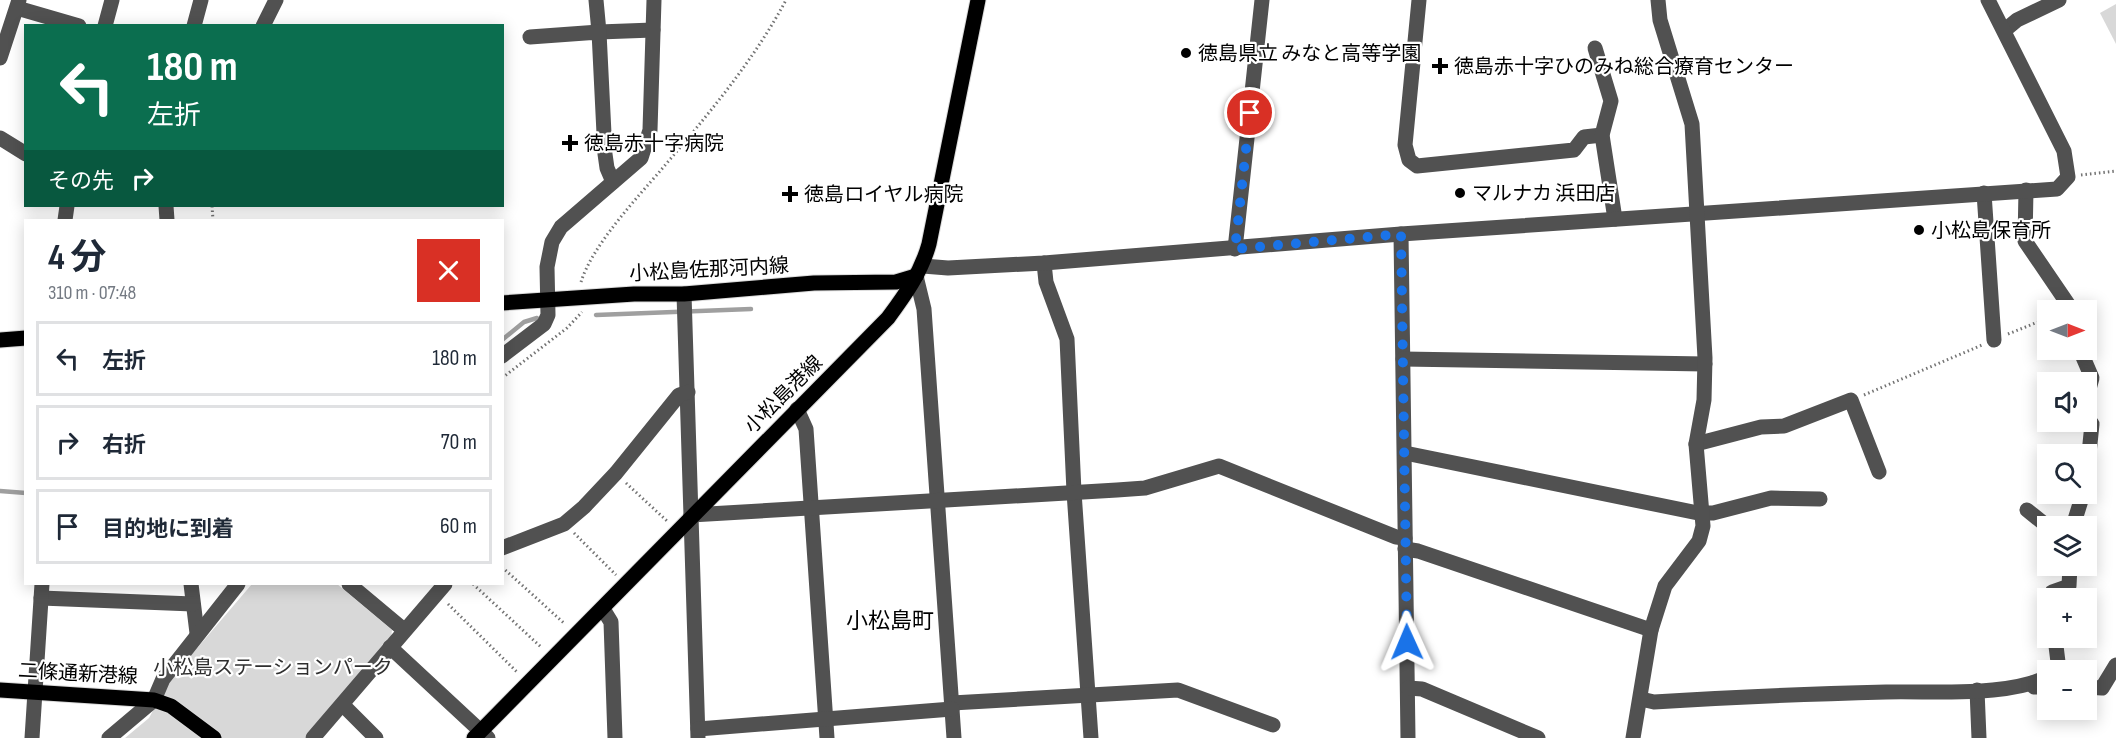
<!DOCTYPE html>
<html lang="ja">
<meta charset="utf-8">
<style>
:root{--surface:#fff;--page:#f6f6f7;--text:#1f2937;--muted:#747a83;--line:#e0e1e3}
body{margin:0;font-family:"Sofia Sans Condensed","Noto Sans JP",sans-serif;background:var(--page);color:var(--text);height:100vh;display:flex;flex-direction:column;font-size:22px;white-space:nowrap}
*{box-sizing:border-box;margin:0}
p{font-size:20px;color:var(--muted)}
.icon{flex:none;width:33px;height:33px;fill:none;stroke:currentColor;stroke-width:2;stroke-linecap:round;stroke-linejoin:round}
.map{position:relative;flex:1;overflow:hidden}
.details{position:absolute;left:24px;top:219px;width:480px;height:366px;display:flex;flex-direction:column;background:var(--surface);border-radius:0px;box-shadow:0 3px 15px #0003}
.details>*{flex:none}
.guide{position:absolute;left:24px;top:24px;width:480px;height:183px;border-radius:0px;box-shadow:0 3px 15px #0003;background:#0b6e4f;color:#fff;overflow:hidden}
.needle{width:39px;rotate:90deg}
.tools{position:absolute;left:2037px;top:300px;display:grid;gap:12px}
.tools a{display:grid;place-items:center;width:60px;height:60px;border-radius:0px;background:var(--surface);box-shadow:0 3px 15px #0003;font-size:30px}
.pin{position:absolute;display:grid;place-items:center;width:51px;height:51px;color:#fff;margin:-26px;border:3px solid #fff;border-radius:50%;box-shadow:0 2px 6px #0007}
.me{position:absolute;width:66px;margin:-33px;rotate:359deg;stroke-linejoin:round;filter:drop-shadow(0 0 4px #0008)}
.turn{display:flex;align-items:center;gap:21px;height:126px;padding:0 24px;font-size:27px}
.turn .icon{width:78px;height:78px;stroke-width:2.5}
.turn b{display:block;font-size:42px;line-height:51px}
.then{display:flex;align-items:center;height:57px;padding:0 24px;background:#0003;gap:12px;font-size:22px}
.round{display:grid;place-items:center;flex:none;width:63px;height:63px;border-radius:0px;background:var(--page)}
.headline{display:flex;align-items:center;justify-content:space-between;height:102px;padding:0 24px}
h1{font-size:36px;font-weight:700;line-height:45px}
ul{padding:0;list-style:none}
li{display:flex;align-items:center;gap:18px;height:75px;margin:0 12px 9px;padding:0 12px;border:3px solid var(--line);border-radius:0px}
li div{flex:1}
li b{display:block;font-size:22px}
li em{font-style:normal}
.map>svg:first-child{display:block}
</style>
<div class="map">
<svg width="2116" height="738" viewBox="0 0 2116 738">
<rect width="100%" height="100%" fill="#fff"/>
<g fill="#d8d8d8">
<polygon points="2116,4 2116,44 2100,13"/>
<polygon points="252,584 337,584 392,630 391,639 305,738 125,738 149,718 169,681"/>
</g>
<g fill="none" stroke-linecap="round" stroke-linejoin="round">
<g stroke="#9f9f9f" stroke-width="4.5">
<polyline points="596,315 751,309"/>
<polyline points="502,340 524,322 537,318"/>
<polyline points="0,491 26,493"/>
</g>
<defs>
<g id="major">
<polyline points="502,303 634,294 684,294 814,283 896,282 916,276"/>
<polyline points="0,340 26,338"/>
<polyline points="0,690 154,700 171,706 214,738"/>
<path d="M474 738 888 318C905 295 921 273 929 244L978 0"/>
</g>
</defs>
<use href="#major" stroke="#dbdbdb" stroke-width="17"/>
<g stroke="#737373" stroke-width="3" stroke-dasharray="1.5 3" stroke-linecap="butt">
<polyline points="2081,175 2116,171"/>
<polyline points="212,206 213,220"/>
<path d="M581 282C592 246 636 199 661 170 706 117 753 62 786 0"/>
<polyline points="2008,334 2048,318"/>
<polyline points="502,378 567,328 582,312"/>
<polyline points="1864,395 1982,345"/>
<polyline points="626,483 667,521"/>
<polyline points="574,533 616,575"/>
<polyline points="502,567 565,624"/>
<polyline points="473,584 542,648"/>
<polyline points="448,604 518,673"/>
</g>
<g stroke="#515151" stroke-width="15">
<polyline points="596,0 599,32 653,30"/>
<polyline points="1419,0 1405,145 1409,160 1417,166 1574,150 1584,137 1602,135"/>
<polyline points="17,8 79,26"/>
<polyline points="105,26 112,0"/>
<polyline points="194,26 201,0"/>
<polyline points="263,26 276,0"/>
<polyline points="2005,30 2017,20 2059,0"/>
<polyline points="530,37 599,32 605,154 607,168 613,182"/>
<polyline points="1595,48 1611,101 1602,135 1615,219"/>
<polyline points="0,58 19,0"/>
<polyline points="0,138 26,154"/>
<polyline points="2026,190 2025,241 2072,310"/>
<polyline points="1984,193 1994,340"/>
<polyline points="166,206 167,220"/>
<polyline points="65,220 67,206"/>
<polyline points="1401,234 1408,738"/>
<polyline points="1235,249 1262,0"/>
<polyline points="1044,263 1046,282 1067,339 1074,492 1091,738"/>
<polyline points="923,266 948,268 1044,263 1401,234 2057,189 2068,177 2064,151 1988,0"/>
<polyline points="916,276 924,309 954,738"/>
<polyline points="684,294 698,738"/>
<polyline points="2080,350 2092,378 2086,400"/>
<polyline points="502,356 544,324 548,315 547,267 552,242 561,227 641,158 650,130 654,0"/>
<polyline points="1403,359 1705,364"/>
<polyline points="797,409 806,429 827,738"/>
<polyline points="2086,417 2092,424 2086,483"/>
<polyline points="1696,444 1761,427 1784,426 1851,400 1879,472"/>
<polyline points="1405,453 1698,513 1713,513 1771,498 1820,499"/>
<polyline points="2027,510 2047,526 2052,526"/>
<polyline points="691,515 1117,490 1145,488 1219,466 1396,537 1405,538"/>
<polyline points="2073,526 2083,494"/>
<polyline points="502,548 564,524 584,507 616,473 679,395 688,392"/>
<polyline points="1405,549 1418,551 1651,630"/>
<polyline points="191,584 197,633"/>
<polyline points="349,584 404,630"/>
<polyline points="41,598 193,604"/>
<polyline points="2050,598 2052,592 2069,586 2070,566"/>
<polyline points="603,609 611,622 615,738"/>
<polyline points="2055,638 2058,662 2055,670"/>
<polyline points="390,647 488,738"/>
<polyline points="2048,677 2032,683 2034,687 2048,687"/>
<polyline points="2086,687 2102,688 2116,665"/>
<polyline points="1408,688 1422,689 1538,738"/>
<polyline points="1977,690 1979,738"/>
<path d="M1641 699 1654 702C1732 697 1809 694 1886 692 1933 691 1986 696 2032 683"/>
<polyline points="952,703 1178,690 1273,725"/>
<polyline points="343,705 376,738"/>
<polyline points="698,729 952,709"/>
<polyline points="32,738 42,584"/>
<polyline points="109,738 154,700 163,679 238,584"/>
<polyline points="313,738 445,584"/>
<polyline points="1633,738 1651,630 1665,586 1699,541 1703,526 1696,444 1704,400 1705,358 1692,124 1660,20 1658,0"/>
</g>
<use href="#major" stroke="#000" stroke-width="15"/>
</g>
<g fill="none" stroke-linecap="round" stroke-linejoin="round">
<polyline stroke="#1a73e8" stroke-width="10" stroke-dasharray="0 18" points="1250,113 1235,249 1401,234 1407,642"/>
</g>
<g fill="#000" stroke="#fff" stroke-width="2">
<circle cx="1186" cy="53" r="6"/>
<path d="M1437 57h6v6h6v6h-6v6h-6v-6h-6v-6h6z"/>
<path d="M567 134h6v6h6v6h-6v6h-6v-6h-6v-6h6z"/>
<circle cx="1460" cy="193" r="6"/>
<path d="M787 185h6v6h6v6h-6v6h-6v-6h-6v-6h6z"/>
<circle cx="1919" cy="230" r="6"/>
</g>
<g text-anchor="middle" stroke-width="4.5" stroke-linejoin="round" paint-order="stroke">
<g font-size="20" fill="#000" stroke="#fff" text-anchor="start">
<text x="1198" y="60">徳島県立 みなと高等学園</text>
<text x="1454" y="73">徳島赤十字ひのみね総合療育センター</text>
<text x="584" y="150">徳島赤十字病院</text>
<text x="1472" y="200">マルナカ 浜田店</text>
<text x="804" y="201">徳島ロイヤル病院</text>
<text x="1931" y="237">小松島保育所</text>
</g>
<g font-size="20" fill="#000" stroke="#fff">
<text transform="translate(709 269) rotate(-3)" y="7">小松島佐那河内線</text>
<text transform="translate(783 394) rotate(-45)" y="7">小松島港線</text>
<text transform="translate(78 673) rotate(3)" y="7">二條通新港線</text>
</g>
<g font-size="20" fill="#2f2f2f" stroke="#fff">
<text x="273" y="674">小松島ステーションパーク</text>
</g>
<g font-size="22" fill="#000" stroke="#fff">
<text x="890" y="628">小松島町</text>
</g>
</g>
</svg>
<div class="tools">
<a><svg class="needle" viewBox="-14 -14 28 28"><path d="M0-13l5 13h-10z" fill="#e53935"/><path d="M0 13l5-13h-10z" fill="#747a83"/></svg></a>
<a><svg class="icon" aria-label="sound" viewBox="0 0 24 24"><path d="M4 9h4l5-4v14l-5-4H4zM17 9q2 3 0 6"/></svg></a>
<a><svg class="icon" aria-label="search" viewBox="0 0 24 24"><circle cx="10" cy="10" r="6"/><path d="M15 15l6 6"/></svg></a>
<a><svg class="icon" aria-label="layers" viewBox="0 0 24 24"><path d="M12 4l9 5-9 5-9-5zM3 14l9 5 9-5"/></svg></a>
<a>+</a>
<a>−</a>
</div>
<div class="pin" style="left:1250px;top:113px;background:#d93025"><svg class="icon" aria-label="arrive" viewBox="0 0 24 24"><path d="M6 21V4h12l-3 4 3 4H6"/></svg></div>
<svg class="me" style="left:1407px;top:642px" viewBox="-20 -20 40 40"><path d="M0-17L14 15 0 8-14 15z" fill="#1a73e8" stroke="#fff" stroke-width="4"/></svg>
<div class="guide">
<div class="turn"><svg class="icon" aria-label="left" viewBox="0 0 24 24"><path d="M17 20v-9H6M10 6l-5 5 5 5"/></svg><div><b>180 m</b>左折</div></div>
<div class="then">その先<svg class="icon" aria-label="right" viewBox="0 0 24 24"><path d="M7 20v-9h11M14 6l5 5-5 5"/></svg></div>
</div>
<section class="details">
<div class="headline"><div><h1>4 分</h1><p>310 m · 07:48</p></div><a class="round" style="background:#d93025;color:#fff"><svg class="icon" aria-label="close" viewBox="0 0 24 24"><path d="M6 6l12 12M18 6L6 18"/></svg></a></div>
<ul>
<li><svg class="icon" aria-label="left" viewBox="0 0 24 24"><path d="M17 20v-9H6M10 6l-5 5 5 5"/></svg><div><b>左折</b></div><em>180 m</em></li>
<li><svg class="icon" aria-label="right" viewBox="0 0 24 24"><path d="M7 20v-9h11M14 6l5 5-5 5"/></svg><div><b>右折</b></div><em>70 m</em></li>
<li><svg class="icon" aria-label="arrive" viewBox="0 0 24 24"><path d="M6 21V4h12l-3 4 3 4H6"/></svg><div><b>目的地に到着</b></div><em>60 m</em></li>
</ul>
</section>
</div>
